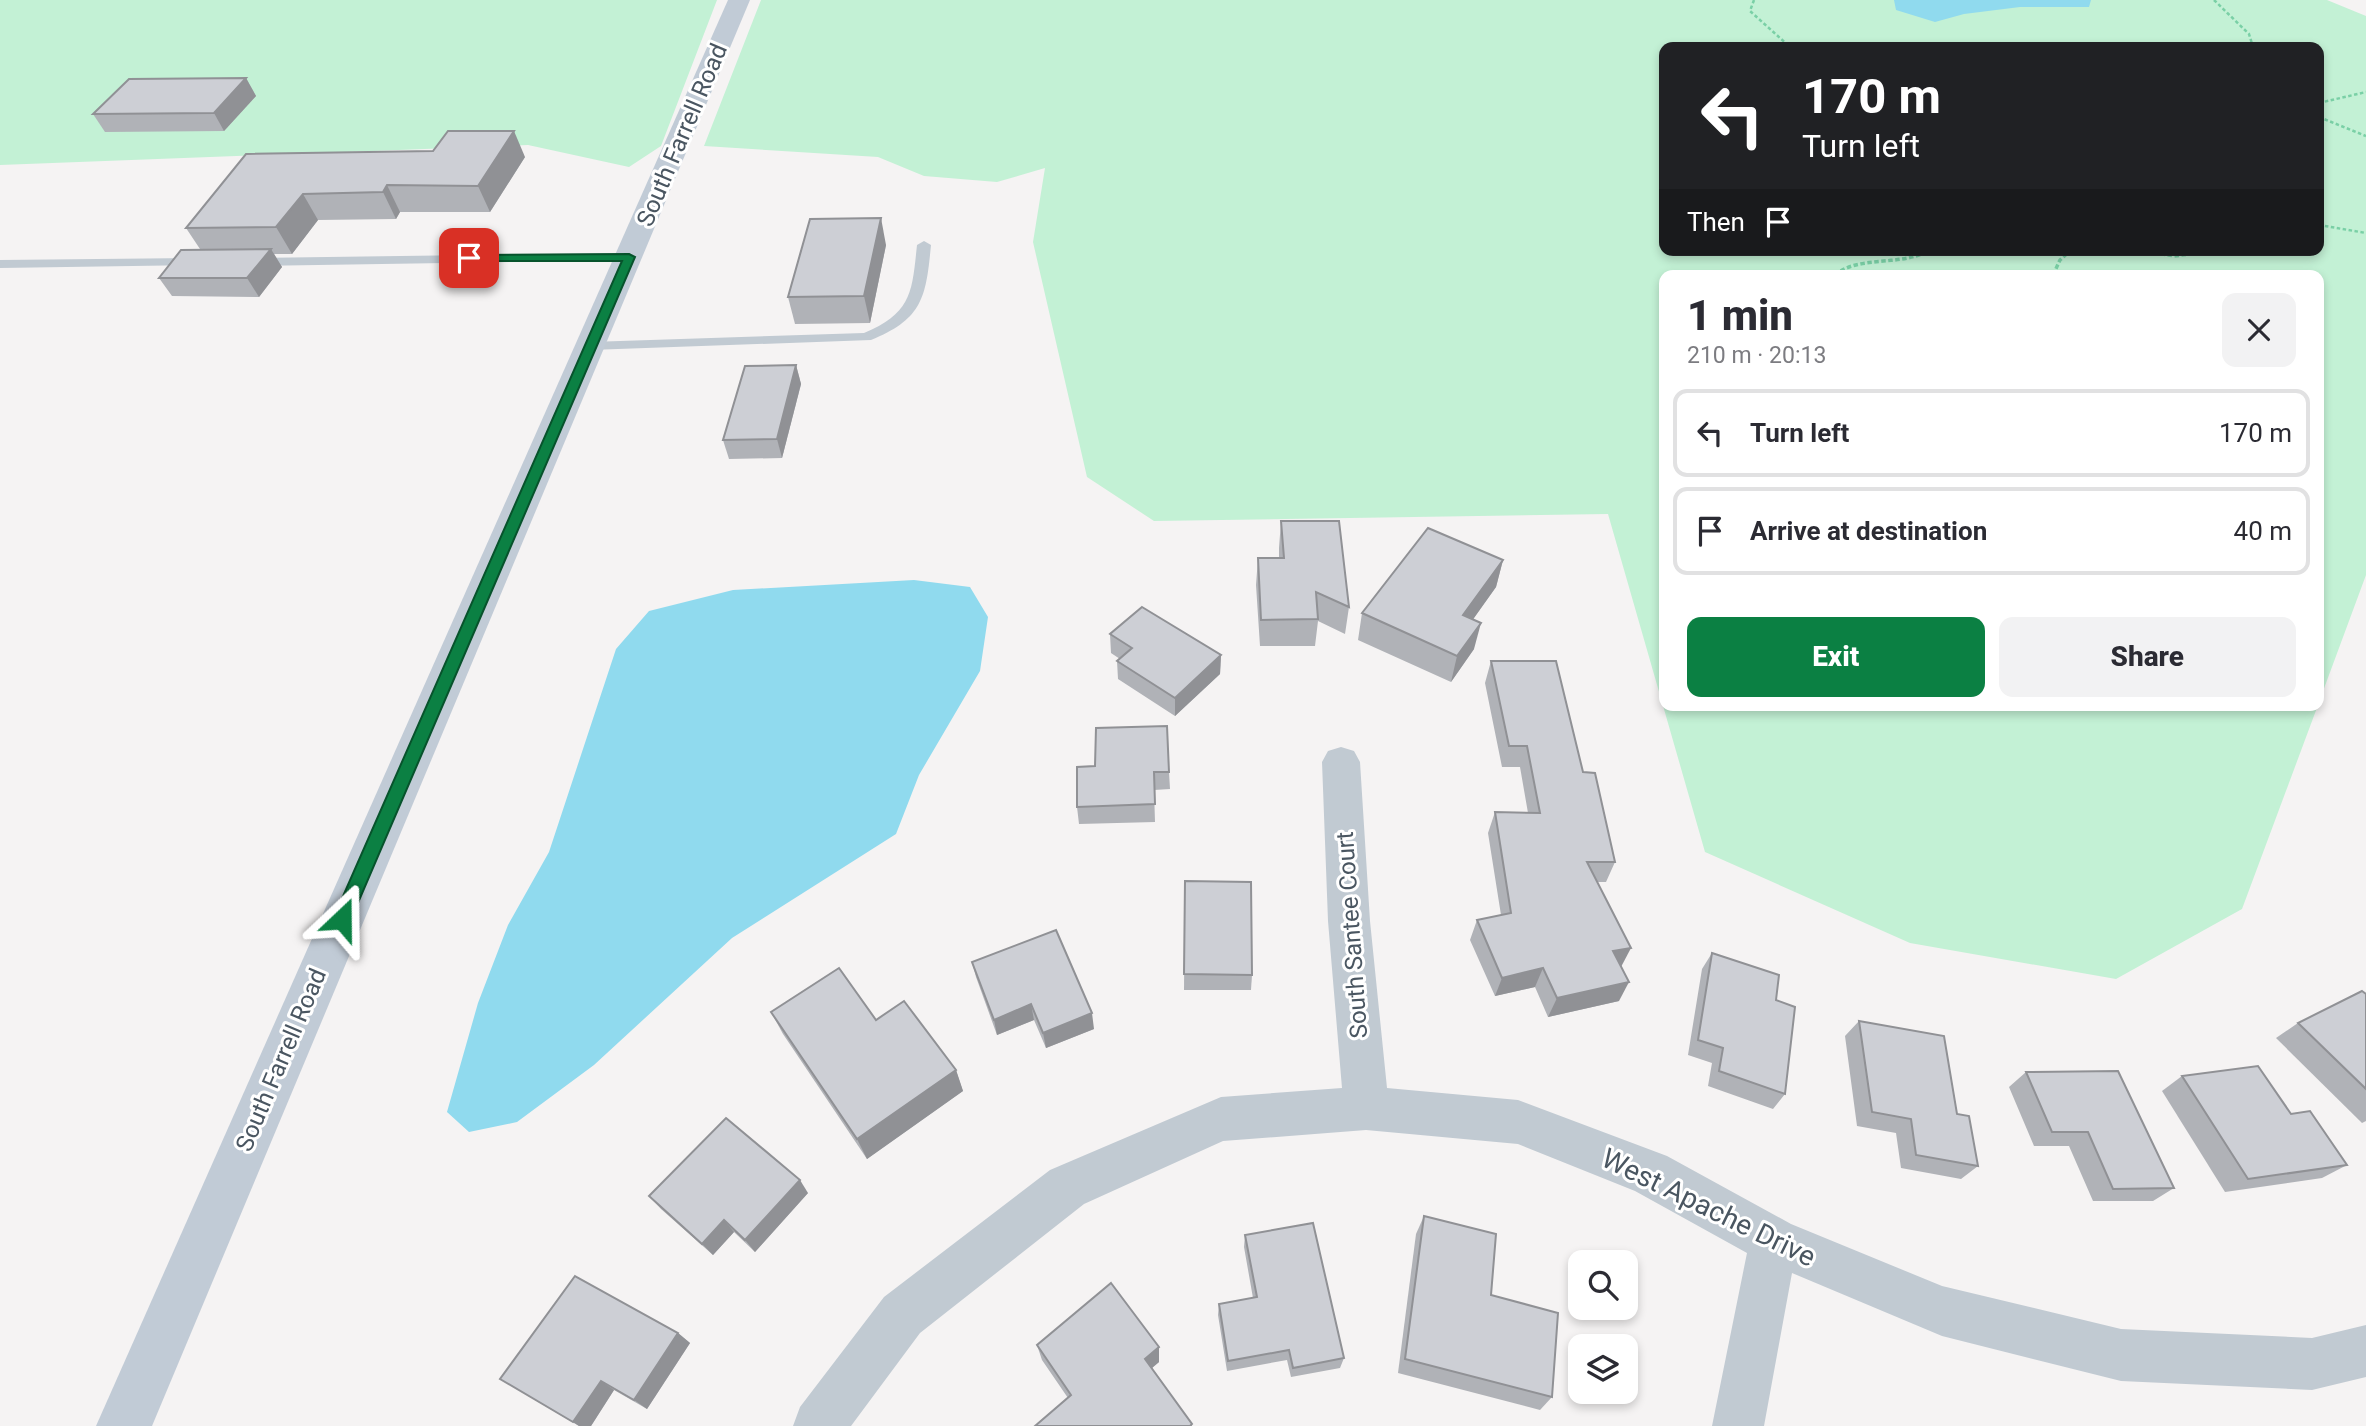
<!DOCTYPE html>
<meta charset="utf-8">
<style>
:root{--surface:#fff;--page:#f2f2f3;--text:#2b2b33;--muted:#7c7c81;--line:#e1e1e2;--accent:#0b8043}
body{margin:0;font-family:Roboto,sans-serif;background:var(--page);color:var(--text);height:100vh;display:flex;flex-direction:column;font-size:26px;white-space:nowrap}
*{box-sizing:border-box;margin:0}
p{font-size:23px;color:var(--muted)}
.icon{flex:none;width:38px;height:38px;fill:none;stroke:currentColor;stroke-width:2;stroke-linecap:round;stroke-linejoin:round}
.map{position:relative;flex:1;overflow:hidden}
.side{position:absolute;left:1659px;top:270px;width:665px;height:441px;display:flex;flex-direction:column;background:var(--surface);border-radius:14px;box-shadow:0 4px 10px #0003}
.side>*{flex:none}
.guide{position:absolute;left:1659px;top:42px;width:665px;height:214px;border-radius:14px;box-shadow:0 4px 10px #0003;background:#202124;color:#fff;overflow:hidden}
.controls{position:absolute;left:1568px;top:1250px;display:grid;gap:14px}
.controls a{display:grid;place-items:center;width:70px;height:70px;border-radius:14px;background:var(--surface);box-shadow:0 4px 10px #0003;font-size:35px}
.pin{position:absolute;display:grid;place-items:center;width:60px;height:60px;color:#fff;margin:-30px;border-radius:14px;box-shadow:0 4px 10px #0006}
.me{position:absolute;width:77px;margin:-38px;rotate:23deg;stroke-linejoin:round;filter:drop-shadow(0 0 5px #0008)}
.turn{display:flex;align-items:center;gap:24px;height:147px;padding:0 28px;font-size:32px}
.turn .icon{width:91px;height:91px;stroke-width:2.5}
.turn b{display:block;font-size:49px;line-height:60px}
.then{display:flex;align-items:center;height:66px;padding:0 28px;background:#0003;gap:14px;font-size:26px}
.round{display:grid;place-items:center;flex:none;width:74px;height:74px;border-radius:14px;background:var(--page)}
.head{display:flex;align-items:center;justify-content:space-between;height:119px;padding:0 28px}
h1{font-size:42px;font-weight:800;line-height:52px}
.button{display:flex;gap:14px;margin-top:auto;padding:14px 28px}
.button a{flex:1;height:80px;border-radius:14px;background:var(--accent);color:#fff;font-size:28px;font-weight:800;line-height:80px;text-align:center}
.button a+a{background:var(--page);color:var(--text)}
ul{padding:0;list-style:none}
li{display:flex;align-items:center;gap:21px;height:88px;margin:0 14px 10px;padding:0 14px;border:4px solid var(--line);border-radius:14px}
li div{flex:1}
li b{display:block;font-size:26px}
li em{font-style:normal}
.map>svg:first-child{display:block}
</style>
<div class="map">
<svg width="2366" height="1426" viewBox="0 0 2366 1426">
<rect width="100%" height="100%" fill="#f5f3f3"/>
<g fill="#c3f1d5" fill-rule="evenodd">
<polygon points="0,0 717,0 661,146 629,167 528,145 0,165"/>
<path d="M761 0H2327L2366 16V575L2319 702V275H1664V705H2318L2242 909 2116 979 1910 943 1705 852 1608 514 1154 521 1087 477 1033 242 1045 168 997 182 924 176 878 157 704 146ZM1664 47H2319V250H1664Z"/>
</g>
<g fill="#90daee">
<polygon points="1894,0 2091,0 2089,7 2020,7 1964,14 1935,22 1896,10"/>
<polygon points="914,580 970,587 988,617 980,671 919,775 896,834 732,938 594,1065 517,1122 469,1132 447,1112 478,1003 508,925 549,852 616,649 649,611 733,590"/>
</g>
<g fill="none" stroke-linecap="round" stroke-linejoin="round">
<g stroke="#7ad0a6" stroke-width="2.5" stroke-dasharray="3.5 2.5" stroke-linecap="butt">
<polyline points="1754,0 1750,11 1790,47"/>
<polyline points="2214,0 2249,34 2253,47"/>
<polyline points="2319,103 2366,92"/>
<polyline points="2319,117 2366,136"/>
<polyline points="2319,225 2366,233"/>
</g>
<g stroke="#7ad0a6" stroke-width="3.5" stroke-dasharray="4.5 2.5" stroke-linecap="butt">
<polyline points="2140,250 2174,256 2223,250"/>
<path d="M1835 275C1858 255 1901 267 1930 250"/>
<polyline points="2053,275 2060,260 2071,250"/>
</g>
<g fill="#c1cad2" fill-rule="evenodd">
<path d="M924 241 931 245C926 297 923 319 871 340L590 350 583 346 590 342 864 333C912 313 912 292 917 245Z"/>
<polygon points="629,253 634,254 634,260 253,266 246,262 253,258"/>
<polygon points="194,258 199,259 199,265 0,268 0,260"/>
</g>
<polygon fill="#c1cad2" fill-rule="evenodd" points="1341,747 1354,751 1360,762 1370,921 1387,1088 1518,1100 1667,1156 1791,1224 1942,1286 2121,1329 2312,1338 2366,1325 2366,1377 2312,1390 2121,1381 1942,1336 1792,1273 1764,1426 1712,1426 1747,1253 1635,1191 1518,1144 1366,1130 1223,1141 1084,1204 920,1333 851,1426 793,1426 800,1407 884,1297 1050,1170 1221,1097 1342,1088 1328,921 1322,762 1328,751"/>
<polygon fill="#c1cbd6" fill-rule="evenodd" points="728,0 750,0 152,1426 96,1426"/>
</g>
<g fill="#b0b2b7">
<polygon points="246,78 256,96 224,131 105,132 93,114"/>
<polygon points="246,154 525,157 490,212 400,212 396,219 318,220 292,254 274,254 282,267 259,297 172,296 159,278 200,249 186,228"/>
<polygon points="886,245 870,323 795,324 788,297"/>
<polygon points="796,365 801,384 782,458 729,459 723,440"/>
<polygon points="1281,521 1349,607 1345,634 1318,621 1315,646 1260,646 1256,585 1258,558 1279,558 1279,548"/>
<polygon points="1503,560 1496,587 1473,619 1474,649 1451,682 1358,640 1362,613"/>
<polygon points="1110,634 1221,655 1220,674 1175,716 1118,679 1117,661 1120,659 1111,653"/>
<polygon points="1491,661 1583,772 1615,862 1606,882 1597,882 1621,967 1619,1001 1548,1017 1535,987 1495,996 1470,940 1477,920 1501,915 1488,833 1495,812 1528,813 1520,767 1502,767 1485,683"/>
<polygon points="1077,767 1169,772 1170,789 1154,790 1155,822 1079,824 1077,807"/>
<polygon points="1185,881 1252,975 1251,990 1184,990"/>
<polygon points="1712,953 1776,1000 1785,1094 1773,1109 1708,1086 1712,1063 1688,1055 1702,969"/>
<polygon points="972,962 1094,1029 1046,1048 1034,1020 997,1035 976,977"/>
<polygon points="2366,994 2366,1121 2362,1123 2276,1038 2298,1023"/>
<polygon points="771,1012 876,1020 956,1070 963,1091 867,1159 783,1034"/>
<polygon points="1859,1021 1957,1114 1978,1166 1961,1179 1901,1168 1896,1133 1857,1126 1845,1036"/>
<polygon points="2026,1072 2174,1188 2153,1201 2093,1201 2069,1146 2034,1146 2009,1087"/>
<polygon points="2182,1076 2291,1114 2347,1165 2322,1178 2225,1192 2162,1091"/>
<polygon points="808,1193 755,1252 734,1232 713,1255 661,1209 649,1196"/>
<polygon points="1424,1216 1491,1295 1552,1397 1540,1410 1398,1373 1416,1234"/>
<polygon points="1245,1235 1344,1358 1340,1368 1291,1377 1287,1360 1227,1371 1218,1315 1219,1304 1253,1298 1244,1247"/>
<polygon points="678,1333 690,1343 647,1409 614,1390 591,1426 579,1426 500,1379"/>
<polygon points="1037,1345 1159,1362 1152,1368 1192,1424 1192,1426 1035,1426 1068,1398 1042,1360"/>
</g>
<g fill="#909195">
<polygon points="246,78 256,96 224,131 214,113"/>
<polygon points="514,131 525,157 490,212 478,186"/>
<polygon points="387,185 400,212 396,219 383,192"/>
<polygon points="303,194 318,220 292,254 276,227"/>
<polygon points="881,218 886,245 870,323 864,296"/>
<polygon points="271,249 282,267 259,297 247,278"/>
<polygon points="796,365 801,384 782,458 777,439"/>
<polygon points="1503,560 1496,587 1457,642 1463,615"/>
<polygon points="1481,623 1474,649 1451,682 1457,656"/>
<polygon points="1221,655 1220,674 1175,716 1175,698"/>
<polygon points="1631,948 1621,967 1613,951"/>
<polygon points="1543,968 1535,987 1495,996 1502,978"/>
<polygon points="1629,982 1619,1001 1548,1017 1557,998"/>
<polygon points="1031,1004 1034,1020 997,1035 994,1020"/>
<polygon points="1092,1013 1094,1029 1046,1048 1043,1033"/>
<polygon points="956,1070 963,1091 867,1159 857,1139"/>
<polygon points="800,1180 808,1193 755,1252 745,1240"/>
<polygon points="724,1220 734,1232 713,1255 702,1244"/>
<polygon points="678,1333 690,1343 647,1409 634,1400"/>
<polygon points="1159,1347 1159,1362 1146,1373 1145,1359"/>
<polygon points="601,1381 614,1390 591,1426 579,1426 573,1422"/>
</g>
<g fill="#cdcfd5" stroke="#909195" stroke-width="2">
<polygon points="246,78 214,113 93,114 129,79"/>
<polygon points="448,131 514,131 478,186 387,185 383,192 303,194 276,227 186,228 246,154 433,151"/>
<polygon points="881,218 864,296 788,297 810,219"/>
<polygon points="271,249 247,278 159,278 181,250"/>
<polygon points="796,365 777,439 723,440 745,366"/>
<polygon points="1281,521 1339,521 1349,607 1316,592 1318,619 1261,620 1258,558 1284,558"/>
<polygon points="1428,528 1503,560 1463,615 1481,623 1457,656 1362,613"/>
<polygon points="1142,607 1221,655 1175,698 1117,661 1132,648 1110,634"/>
<polygon points="1491,661 1556,661 1583,772 1595,773 1615,862 1587,862 1631,948 1613,951 1629,982 1557,998 1543,968 1502,978 1477,920 1511,913 1495,812 1540,813 1527,746 1509,746"/>
<polygon points="1167,726 1169,772 1154,772 1155,804 1077,807 1077,767 1095,766 1096,728"/>
<polygon points="1185,881 1251,882 1252,975 1184,974"/>
<polygon points="1056,930 1092,1013 1043,1033 1031,1004 994,1020 972,962"/>
<polygon points="1712,953 1779,975 1776,1000 1795,1007 1785,1094 1719,1071 1723,1048 1698,1040"/>
<polygon points="839,968 876,1020 904,1001 956,1070 857,1139 771,1012"/>
<polygon points="2362,991 2366,994 2366,1089 2298,1023"/>
<polygon points="1859,1021 1944,1036 1957,1114 1969,1116 1978,1166 1916,1155 1911,1119 1872,1112"/>
<polygon points="2258,1066 2291,1114 2310,1111 2347,1165 2248,1179 2182,1076"/>
<polygon points="2118,1071 2174,1188 2113,1189 2088,1132 2052,1132 2026,1072"/>
<polygon points="726,1118 800,1180 745,1240 724,1220 702,1244 649,1196"/>
<polygon points="1424,1216 1496,1234 1491,1295 1558,1313 1552,1397 1405,1359"/>
<polygon points="1313,1223 1344,1358 1293,1368 1289,1350 1228,1361 1219,1304 1257,1297 1245,1235"/>
<polygon points="575,1276 678,1333 634,1400 601,1381 573,1422 500,1379"/>
<polygon points="1111,1283 1159,1347 1145,1359 1192,1424 1190,1426 1035,1426 1071,1395 1037,1345"/>
</g>
<polygon fill="#0b8043" stroke="#07532c" stroke-width="2" points="629,254 635,257 351,919 349,925 336,925 333,919 622,261 469,261 463,258 469,255"/>
<g text-anchor="middle" stroke-width="6" stroke-linejoin="round" paint-order="stroke">
<g font-size="24" fill="#4a5661" stroke="#fff">
<text transform="translate(682 135) rotate(-67)" y="8">South Farrell Road</text>
<text transform="translate(1352 935) rotate(-94)" y="8">South Santee Court</text>
<text transform="translate(281 1060) rotate(-67)" y="8">South Farrell Road</text>
</g>
<g font-size="28" fill="#4a5661" stroke="#fff">
<text transform="translate(1709 1207) rotate(26)" y="10">West Apache Drive</text>
</g>
</g>
</svg>
<div class="controls">
<a><svg class="icon" aria-label="search" viewBox="0 0 24 24"><circle cx="10" cy="10" r="6"/><path d="M15 15l6 6"/></svg></a>
<a><svg class="icon" aria-label="layers" viewBox="0 0 24 24"><path d="M12 4l9 5-9 5-9-5zM3 14l9 5 9-5"/></svg></a>
</div>
<div class="pin" style="left:469px;top:258px;background:#d93025"><svg class="icon" aria-label="arrive" viewBox="0 0 24 24"><path d="M6 21V4h12l-3 4 3 4H6"/></svg></div>
<svg class="me" style="left:342px;top:919px" viewBox="-20 -20 40 40"><path d="M0-17L14 15 0 8-14 15z" fill="#0b8043" stroke="#fff" stroke-width="4"/></svg>
<div class="guide">
<div class="turn"><svg class="icon" aria-label="left" viewBox="0 0 24 24"><path d="M17 20v-9H6M10 6l-5 5 5 5"/></svg><div><b>170 m</b>Turn left</div></div>
<div class="then">Then<svg class="icon" aria-label="arrive" viewBox="0 0 24 24"><path d="M6 21V4h12l-3 4 3 4H6"/></svg></div>
</div>
<section class="side">
<div class="head"><div><h1>1 min</h1><p>210 m · 20:13</p></div><a class="round"><svg class="icon" aria-label="close" viewBox="0 0 24 24"><path d="M6 6l12 12M18 6L6 18"/></svg></a></div>
<ul>
<li><svg class="icon" aria-label="left" viewBox="0 0 24 24"><path d="M17 20v-9H6M10 6l-5 5 5 5"/></svg><div><b>Turn left</b></div><em>170 m</em></li>
<li><svg class="icon" aria-label="arrive" viewBox="0 0 24 24"><path d="M6 21V4h12l-3 4 3 4H6"/></svg><div><b>Arrive at destination</b></div><em>40 m</em></li>
</ul>
<div class="button"><a>Exit</a><a>Share</a></div>
</section>
</div>
